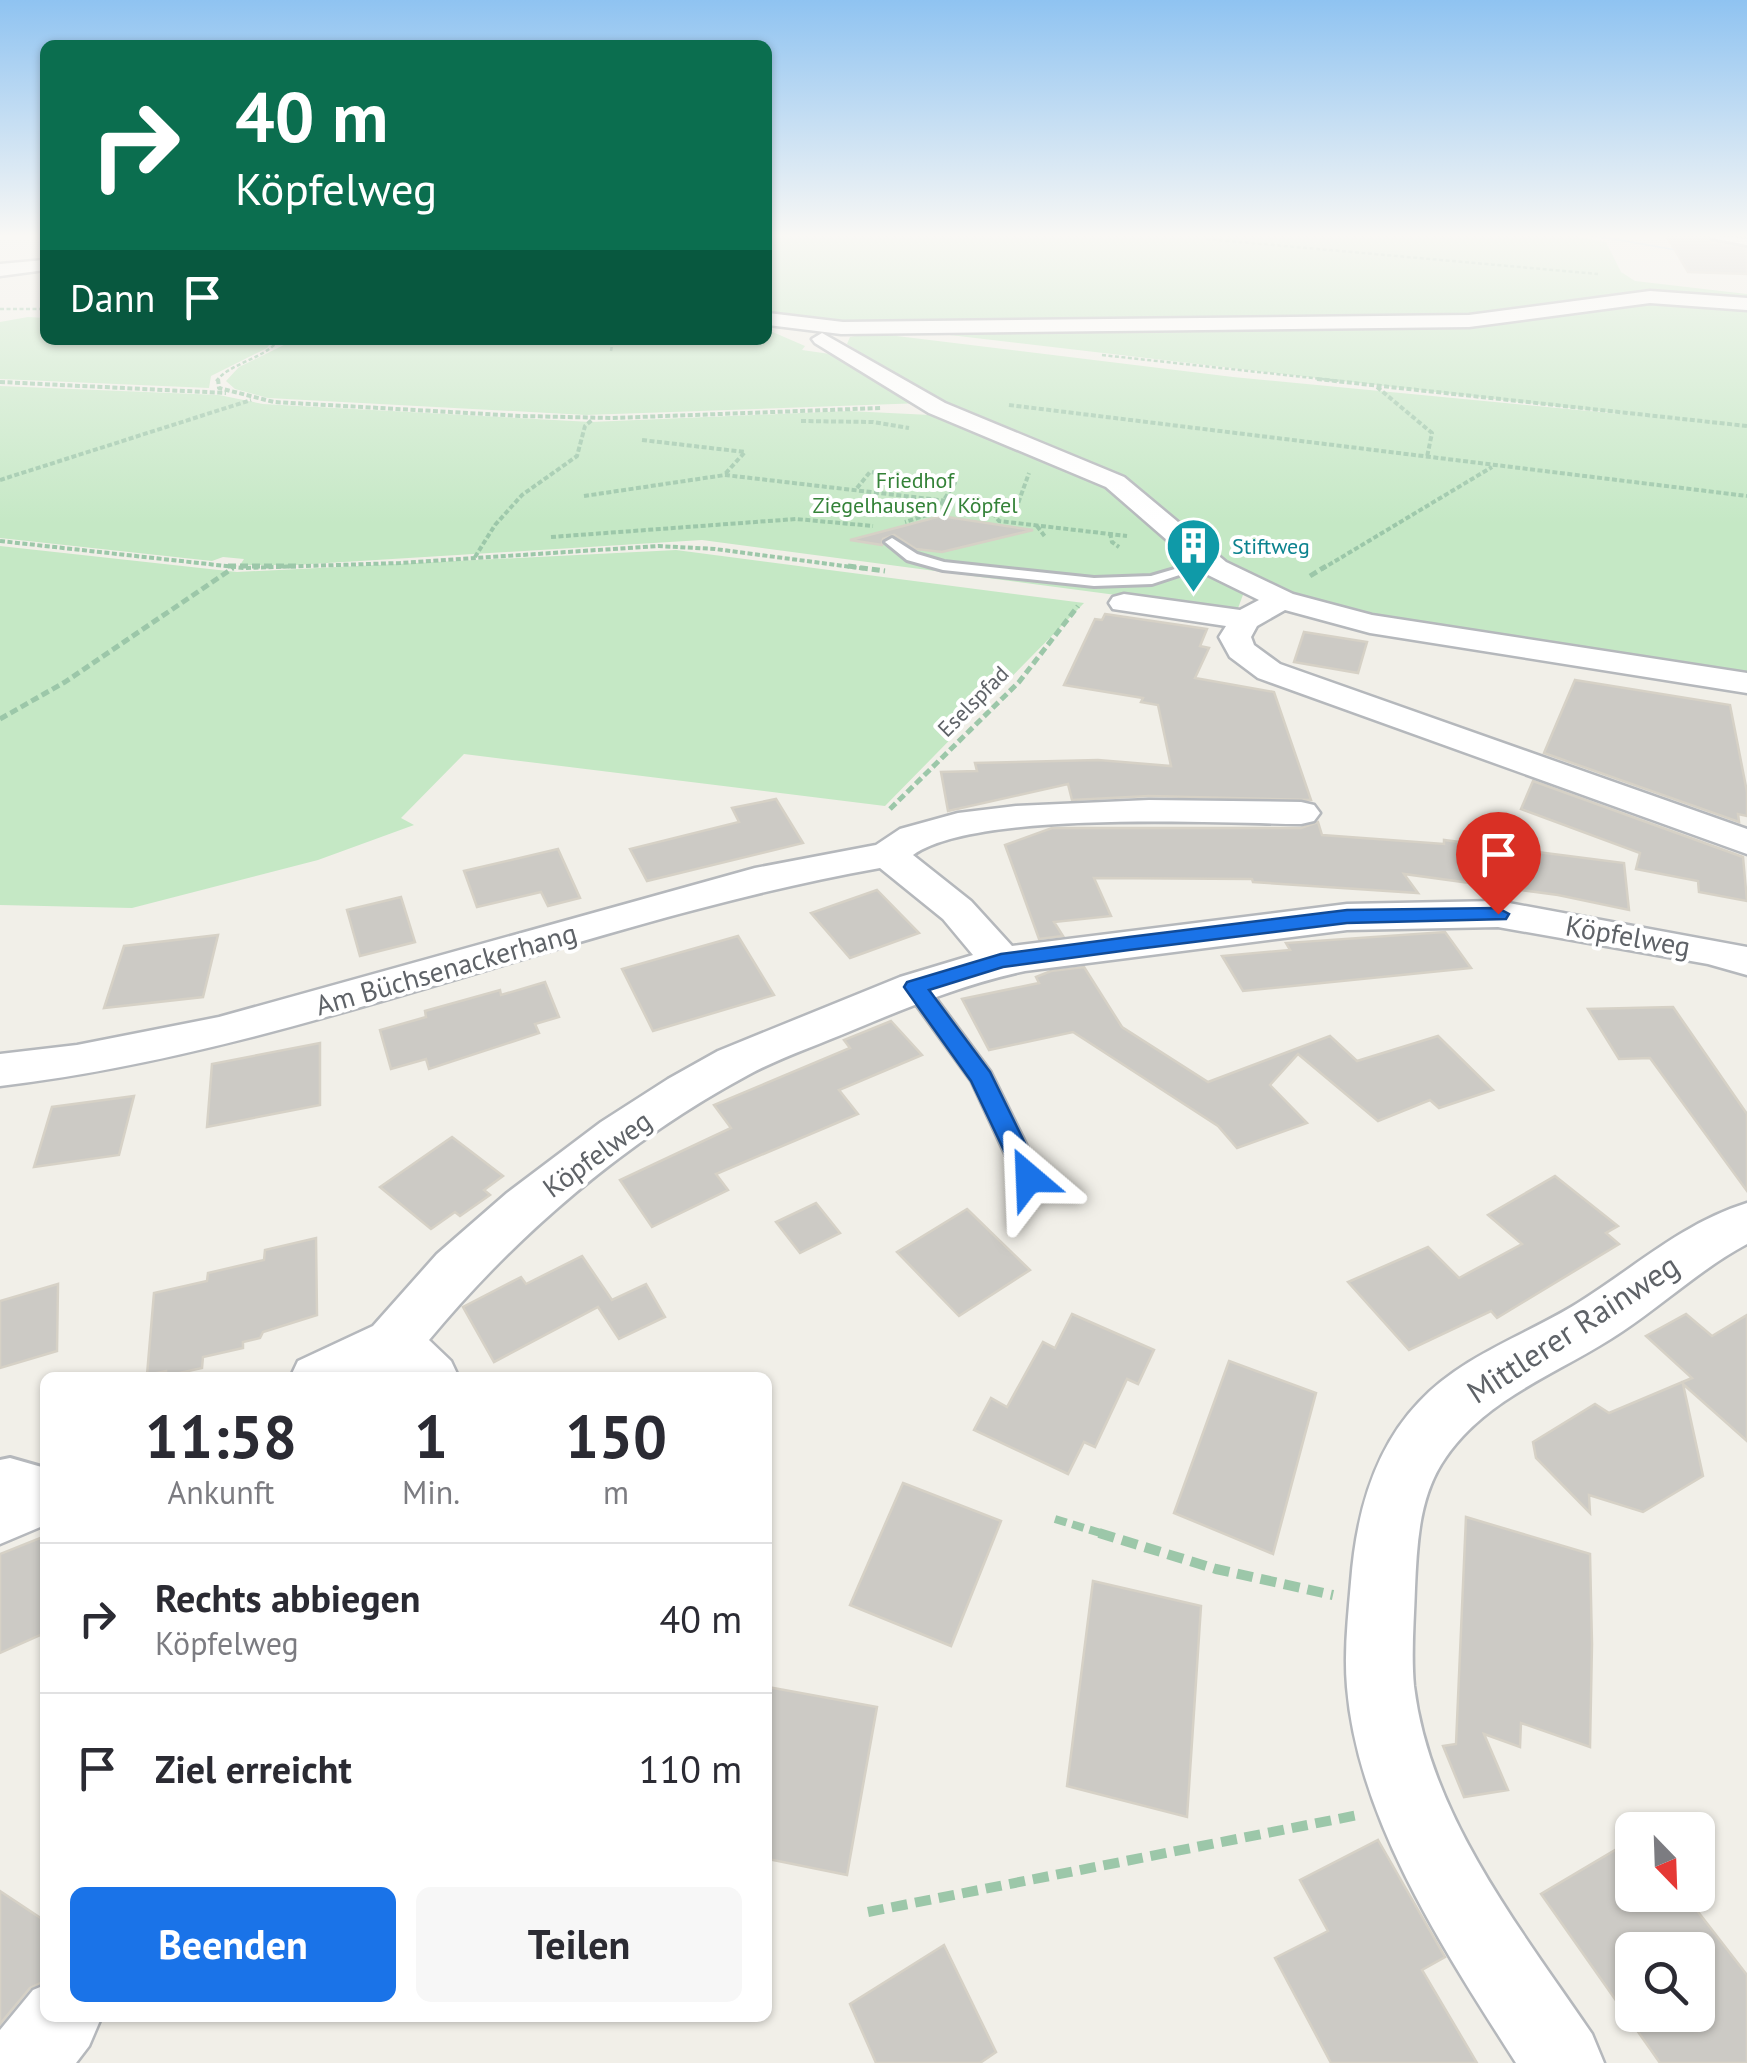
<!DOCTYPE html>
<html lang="de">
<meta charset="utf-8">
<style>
:root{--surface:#fff;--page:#f7f7f7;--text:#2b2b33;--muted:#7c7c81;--line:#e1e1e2;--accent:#1a73e8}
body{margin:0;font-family:"PT Sans",sans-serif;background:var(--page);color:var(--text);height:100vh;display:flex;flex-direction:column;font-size:38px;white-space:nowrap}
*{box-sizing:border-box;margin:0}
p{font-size:32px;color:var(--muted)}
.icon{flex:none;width:55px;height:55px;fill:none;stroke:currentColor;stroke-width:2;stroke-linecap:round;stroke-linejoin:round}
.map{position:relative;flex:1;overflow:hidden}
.details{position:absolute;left:40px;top:1372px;width:732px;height:650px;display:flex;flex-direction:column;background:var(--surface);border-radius:15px;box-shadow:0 2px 8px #0004}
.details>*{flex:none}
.guide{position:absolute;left:40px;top:40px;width:732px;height:305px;border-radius:15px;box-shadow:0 2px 8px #0004;background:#0b6e4f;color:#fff;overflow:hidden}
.needle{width:65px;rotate:157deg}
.controls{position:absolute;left:1615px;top:1812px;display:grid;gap:20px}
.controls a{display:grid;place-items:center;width:100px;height:100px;border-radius:15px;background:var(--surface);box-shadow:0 2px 8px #0004;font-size:50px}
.pin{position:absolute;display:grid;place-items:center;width:85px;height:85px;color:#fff;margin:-102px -42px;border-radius:50% 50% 50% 0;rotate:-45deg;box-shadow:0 0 10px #0007}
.pin .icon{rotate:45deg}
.me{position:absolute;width:110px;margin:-55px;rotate:334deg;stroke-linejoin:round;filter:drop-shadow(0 0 8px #0008)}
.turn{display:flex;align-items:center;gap:35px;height:210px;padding:0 30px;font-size:45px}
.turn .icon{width:130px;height:130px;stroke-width:2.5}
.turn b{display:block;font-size:70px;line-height:85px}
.then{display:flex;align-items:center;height:95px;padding:0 30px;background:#0003;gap:20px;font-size:38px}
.eta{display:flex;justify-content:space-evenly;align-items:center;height:170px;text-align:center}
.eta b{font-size:60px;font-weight:700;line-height:70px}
.button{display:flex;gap:20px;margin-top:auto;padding:20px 30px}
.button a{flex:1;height:115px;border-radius:15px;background:var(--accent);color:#fff;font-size:40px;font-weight:700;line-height:115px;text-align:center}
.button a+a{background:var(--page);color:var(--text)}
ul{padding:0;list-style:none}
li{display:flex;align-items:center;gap:30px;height:150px;padding:0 30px;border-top:2px solid var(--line)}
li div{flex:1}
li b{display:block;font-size:38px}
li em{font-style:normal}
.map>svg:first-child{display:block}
</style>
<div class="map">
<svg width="1747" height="2063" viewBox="0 0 1747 2063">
<rect width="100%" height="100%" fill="#f1efe8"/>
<g fill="#c5e8c5">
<path d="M768 235H1567L1606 242 1621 272 1635 281 1747 294V675C1661 662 1576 649 1490 636 1410 624 1319 615 1246 576 1202 553 1173 513 1133 486L950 409 847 344 850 337 872 333 1233 377 1631 415 890 328 1493 325 1643 302 1618 293 1466 317 838 323 768 314Z"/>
<polygon points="28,317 45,318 45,340 272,341 267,348 211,376 209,388 0,379 0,322"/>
<polygon points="768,330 805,346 802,350 844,356 923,403 586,415 268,398 235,389 226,381 239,367 294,340 509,340 617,345 618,340 768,340"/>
<polygon points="0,386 219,395 263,404 591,422 849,411 930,415 1085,474 1117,491 1200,570 1244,592 1237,611 702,540 295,565 240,565 244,559 223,557 212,561 0,538"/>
<polygon points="0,546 237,572 676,550 1084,603 885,806 464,754 401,818 414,825 318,860 132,908 0,905"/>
</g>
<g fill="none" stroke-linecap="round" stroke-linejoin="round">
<polygon fill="#aadaff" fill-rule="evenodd" points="1584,235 1596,235 1692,252 1690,253"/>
</g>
<g fill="#cccac5" stroke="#d6d1c6" stroke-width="2.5" fill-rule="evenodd">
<polygon points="1666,235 1704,235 1711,242 1747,248 1747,274 1688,272"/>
<polygon points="941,516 1033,530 942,552 916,549 894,535 883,539 882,545 850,540"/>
<polygon points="1105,614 1207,629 1200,646 1209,648 1195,678 1274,692 1311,800 1149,796 1072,800 1068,784 948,811 941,772 977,771 975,763 1098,760 1171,766 1158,705 1141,702 1143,698 1064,685 1095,619 1102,620"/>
<polygon points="1304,632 1367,642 1358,673 1294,662"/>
<polygon points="1575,680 1730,705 1747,792 1747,816 1738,814 1739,822 1544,753"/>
<polygon points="1533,781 1743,857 1747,901 1699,892 1698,881 1636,869 1640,853 1521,809"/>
<polygon points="776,799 803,843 647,881 630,849 739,822 732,808"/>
<polygon points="1318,822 1322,835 1444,844 1444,840 1624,863 1629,910 1558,895 1404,874 1418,893 1253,882 1252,879 1094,878 1111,916 1054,922 1063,936 1039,939 1005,845 1052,828 1301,828"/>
<polygon points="558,849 580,898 548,906 541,892 477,907 464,871"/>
<polygon points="877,890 919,933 850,958 811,913"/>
<polygon points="401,897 415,942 360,956 347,910"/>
<polygon points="1445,932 1471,968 1243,991 1222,956 1290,950 1286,943"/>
<polygon points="218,935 203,997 104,1008 124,946"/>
<polygon points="738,936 774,995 653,1031 622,969"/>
<polygon points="1084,967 1122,1027 1208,1082 1330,1036 1357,1061 1438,1036 1493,1090 1439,1108 1430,1100 1378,1121 1298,1054 1270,1085 1307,1123 1237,1148 1218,1126 1073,1032 989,1050 962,999 1039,983 1036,977 1051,971"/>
<polygon points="545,982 559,1017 535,1024 539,1033 429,1069 426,1059 391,1069 380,1030 426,1017 425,1011 500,990 501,995"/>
<polygon points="1673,1007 1747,1114 1747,1191 1650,1058 1619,1059 1588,1009"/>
<polygon points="891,1021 922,1055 839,1090 858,1114 716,1174 728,1190 652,1227 620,1180 731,1128 714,1105 850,1048 844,1040"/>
<polygon points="320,1043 320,1105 207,1127 212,1064"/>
<polygon points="134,1096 119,1155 34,1167 52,1107"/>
<polygon points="452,1137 503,1176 484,1190 490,1195 460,1216 455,1212 431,1229 380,1187"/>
<polygon points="1555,1176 1618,1226 1606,1233 1619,1244 1497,1318 1491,1311 1409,1350 1348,1282 1428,1247 1459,1278 1522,1244 1488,1215"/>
<polygon points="816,1203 840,1233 800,1253 776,1222"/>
<polygon points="967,1209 1030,1270 959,1316 897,1252"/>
<polygon points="316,1238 317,1315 263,1332 260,1338 243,1342 243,1348 203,1357 202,1368 166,1376 166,1371 147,1375 154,1293 207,1281 208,1273 264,1260 265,1250"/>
<polygon points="582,1256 612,1300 646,1284 665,1317 619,1339 598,1307 494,1362 463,1307 521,1277 526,1284"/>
<polygon points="58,1284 57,1351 0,1368 0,1301"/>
<polygon points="1072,1314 1154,1350 1138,1384 1127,1379 1095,1447 1084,1442 1068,1474 974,1430 991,1398 1007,1407 1043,1342 1055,1348"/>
<polygon points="1686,1314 1712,1336 1747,1315 1747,1441 1683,1384 1703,1476 1643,1512 1589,1495 1590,1513 1536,1458 1533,1442 1595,1404 1609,1413 1692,1378 1646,1336"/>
<polygon points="1229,1361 1316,1393 1273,1554 1174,1513"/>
<polygon points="903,1483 1001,1521 951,1646 850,1605"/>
<polygon points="1466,1517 1590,1554 1592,1644 1590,1747 1521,1723 1520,1747 1484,1734 1508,1790 1464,1797 1443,1746 1456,1744"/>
<polygon points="45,1536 45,1633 0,1653 0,1554"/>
<polygon points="1093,1581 1201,1606 1187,1817 1067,1786"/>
<polygon points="768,1687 877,1707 847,1875 768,1859"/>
<polygon points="1378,1840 1445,1957 1422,1970 1477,2063 1331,2063 1275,1958 1328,1931 1300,1880"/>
<path d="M1632 1840V1895H1685L1747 1975V2063H1660L1541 1894ZM1632 1950H1698V2015H1632Z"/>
<polygon points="0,1891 45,1921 45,1981 30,1988 0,2024"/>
<polygon points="944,1945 996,2052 980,2063 876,2063 850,2004"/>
</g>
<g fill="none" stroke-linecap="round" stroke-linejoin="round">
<defs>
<g id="lane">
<polygon points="1708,235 1747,239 1747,245 1712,238"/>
<polygon points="892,538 917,554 944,562 1094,578 1151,576 1209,559 1216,563 1152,584 1094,586 943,570 907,560 885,542"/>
<polygon points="915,980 923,982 990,1072 1042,1178 1038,1185 1020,1185 972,1081 904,987"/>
<polygon points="10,1458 45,1468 45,1496 10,1486 0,1488 0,1460"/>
</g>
<g id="street">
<polygon points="45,260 45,270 0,276 0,264"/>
<polygon points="1650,291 1747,298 1747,310 1650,303 1469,327 841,334 768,325 768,313 843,322 1469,315"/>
<polygon points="822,333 945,403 1124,477 1226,562 1293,594 1372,615 1747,673 1747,693 1370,633 1285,610 1257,626 1251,637 1254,645 1280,664 1747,829 1747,854 1258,678 1230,657 1219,637 1226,626 1113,609 1109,603 1113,597 1124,594 1240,610 1259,600 1206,574 1106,487 929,413 815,343 812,339"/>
<path d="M1149 800 1301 802 1314 805 1320 813 1314 821 1301 824C1217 823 976 810 913 855L971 901 1012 946 1347 904 1498 901 1747 947V975L1708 964 1498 927 1347 930 1025 971C965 984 910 1006 853 1030 818 1045 781 1057 748 1075 627 1140 516 1235 429 1340L451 1361 459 1378H392L386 1372 376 1378H290L298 1361 373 1326 437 1254 507 1193 601 1122 668 1079 718 1051 900 977 973 955 943 919 880 868C582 921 302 1050 0 1086V1054L77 1045 219 1017 755 868 876 845 900 829 958 813 1016 806Z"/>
<path d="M1747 1203V1244C1702 1268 1665 1303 1623 1331 1563 1372 1489 1395 1446 1457 1419 1495 1417 1543 1415 1588 1414 1621 1411 1654 1414 1686 1430 1817 1521 1929 1592 2034L1604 2063H1516C1446 1953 1358 1821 1347 1687 1344 1652 1348 1617 1351 1582 1356 1516 1373 1450 1419 1402 1461 1357 1521 1337 1573 1306 1632 1270 1680 1224 1747 1203Z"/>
<polygon points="45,1467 45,1525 0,1544 0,1485"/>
<polygon points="45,1985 45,2018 101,2018 89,2046 76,2063 0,2063 0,2030 33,1990"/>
</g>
</defs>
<use href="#lane" stroke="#b5b8bc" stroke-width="6"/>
<use href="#street" stroke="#b5b8bc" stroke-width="5"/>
<g stroke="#9cc7a9" stroke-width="2.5" stroke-dasharray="4 2.5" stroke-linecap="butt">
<polyline points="1206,239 1598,274"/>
<polyline points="0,309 45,309"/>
<polyline points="611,351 613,340"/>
<polyline points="1102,355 1340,381"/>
<path d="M216 381C232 362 262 360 279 340"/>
</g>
<g stroke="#9cc7a9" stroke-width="4" stroke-dasharray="5 2.5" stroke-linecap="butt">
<polyline points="218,379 219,388 274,402 521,416 612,418 881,408"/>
<polyline points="1317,379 1747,426"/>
<polyline points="0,382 226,393"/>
<polyline points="1377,387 1432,433 1427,457"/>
<polyline points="1009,405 1747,496"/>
<polyline points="801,421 873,422 909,428"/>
<polyline points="642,440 745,452 725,474"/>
<polyline points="0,480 251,400"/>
<polyline points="857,488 870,472 955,483 936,512 905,522"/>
<polyline points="584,496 725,475 1016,509 1029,473"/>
<polyline points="988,507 999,521 1127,536"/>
<polyline points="1037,526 1046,538"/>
<polyline points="1110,533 1112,542 1119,547"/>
<polyline points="551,537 796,519 873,526"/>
<polyline points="0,541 244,568 400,563 658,546 715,549 867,569"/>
<polyline points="475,557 495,525 522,495 577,456 585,426 593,419"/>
<polyline points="1322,569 1492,467"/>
</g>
<g stroke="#9cc7a9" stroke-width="5" stroke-dasharray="8 4" stroke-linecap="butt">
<polyline points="228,566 300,566"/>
<polyline points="848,566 885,571"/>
<polyline points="1310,576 1326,566"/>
<polyline points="0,719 65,682 233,568"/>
<polyline points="890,809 1019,682 1078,606"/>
</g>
<polyline stroke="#9cc7a9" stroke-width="8" stroke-dasharray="12 6" stroke-linecap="butt" points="1055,1519 1107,1535"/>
<g stroke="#9cc7a9" stroke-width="10" stroke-dasharray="16 8" stroke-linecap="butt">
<polyline points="1099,1533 1216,1569 1333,1595"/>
<polyline points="868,1912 1358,1815"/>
</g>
<use href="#lane" fill="#fff" fill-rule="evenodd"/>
<use href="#street" fill="#fff" fill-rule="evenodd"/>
</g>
<linearGradient id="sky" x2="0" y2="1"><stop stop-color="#8fc3f1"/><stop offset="0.45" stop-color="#f9f8f5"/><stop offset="1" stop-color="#f9f8f5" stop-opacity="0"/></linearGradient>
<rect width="1747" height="524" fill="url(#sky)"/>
<polygon fill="#1a73e8" stroke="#114b97" stroke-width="2.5" points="1498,908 1509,914 1506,919 1347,923 1129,950 1003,967 929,990 990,1072 1042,1178 1038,1185 1020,1185 1017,1178 971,1081 904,987 907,982 1001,954 1129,937 1347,910"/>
<defs>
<symbol id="building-pin" viewBox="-11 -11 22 30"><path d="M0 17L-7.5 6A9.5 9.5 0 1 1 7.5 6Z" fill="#0f9aa8" stroke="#fff"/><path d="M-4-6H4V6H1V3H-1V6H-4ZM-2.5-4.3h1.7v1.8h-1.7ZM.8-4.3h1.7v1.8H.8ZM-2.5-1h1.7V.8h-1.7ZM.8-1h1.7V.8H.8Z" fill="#fff"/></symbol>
</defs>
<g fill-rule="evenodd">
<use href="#building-pin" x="1162" y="514" width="63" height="86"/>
</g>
<g text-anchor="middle" stroke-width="8" stroke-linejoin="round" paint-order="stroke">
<g font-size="22" fill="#348238" stroke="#fff">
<text x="915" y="488">Friedhof<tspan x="915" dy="25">Ziegelhausen / Köpfel</tspan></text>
</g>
<g font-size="22" fill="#0d838f" stroke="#fff" text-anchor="start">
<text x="1232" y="554">Stiftweg</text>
</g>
<g font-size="22" fill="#5f6368" stroke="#fff">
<text transform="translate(973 701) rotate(-45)" y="8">Eselspfad</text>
</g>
<g font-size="28" fill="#5f6368" stroke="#fff">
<text transform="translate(1628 936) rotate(10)" y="10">Köpfelweg</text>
<text transform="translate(446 969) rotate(-16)" y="10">Am Büchsenackerhang</text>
<text transform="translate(597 1154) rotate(-36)" y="10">Köpfelweg</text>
</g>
<g font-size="32" fill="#5f6368" stroke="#fff">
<text transform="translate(1573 1329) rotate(-33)" y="11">Mittlerer Rainweg</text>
</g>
</g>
</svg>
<div class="controls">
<a><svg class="needle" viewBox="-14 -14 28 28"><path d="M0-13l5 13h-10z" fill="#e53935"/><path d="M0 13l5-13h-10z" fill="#7c7c81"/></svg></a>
<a><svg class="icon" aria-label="search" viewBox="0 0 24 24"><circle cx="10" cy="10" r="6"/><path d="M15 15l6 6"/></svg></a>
</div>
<div class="pin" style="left:1498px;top:914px;background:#d93025"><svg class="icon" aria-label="arrive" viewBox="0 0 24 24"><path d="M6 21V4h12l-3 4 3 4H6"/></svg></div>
<svg class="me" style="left:1029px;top:1178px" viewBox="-20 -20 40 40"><path d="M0-17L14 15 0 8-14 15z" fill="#1a73e8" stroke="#fff" stroke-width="4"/></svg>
<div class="guide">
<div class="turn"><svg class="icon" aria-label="right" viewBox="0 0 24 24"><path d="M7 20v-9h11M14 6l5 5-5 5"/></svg><div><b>40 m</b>Köpfelweg</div></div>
<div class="then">Dann<svg class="icon" aria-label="arrive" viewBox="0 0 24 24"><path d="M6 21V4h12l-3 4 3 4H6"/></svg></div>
</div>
<section class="details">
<div class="eta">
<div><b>11:58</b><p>Ankunft</p></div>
<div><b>1</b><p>Min.</p></div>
<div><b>150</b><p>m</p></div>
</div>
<ul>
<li><svg class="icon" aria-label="right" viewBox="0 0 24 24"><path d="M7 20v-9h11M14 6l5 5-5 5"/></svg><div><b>Rechts abbiegen</b><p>Köpfelweg</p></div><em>40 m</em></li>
<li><svg class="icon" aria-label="arrive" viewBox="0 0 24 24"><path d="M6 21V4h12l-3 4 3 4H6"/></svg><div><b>Ziel erreicht</b></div><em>110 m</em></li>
</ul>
<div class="button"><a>Beenden</a><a>Teilen</a></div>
</section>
</div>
